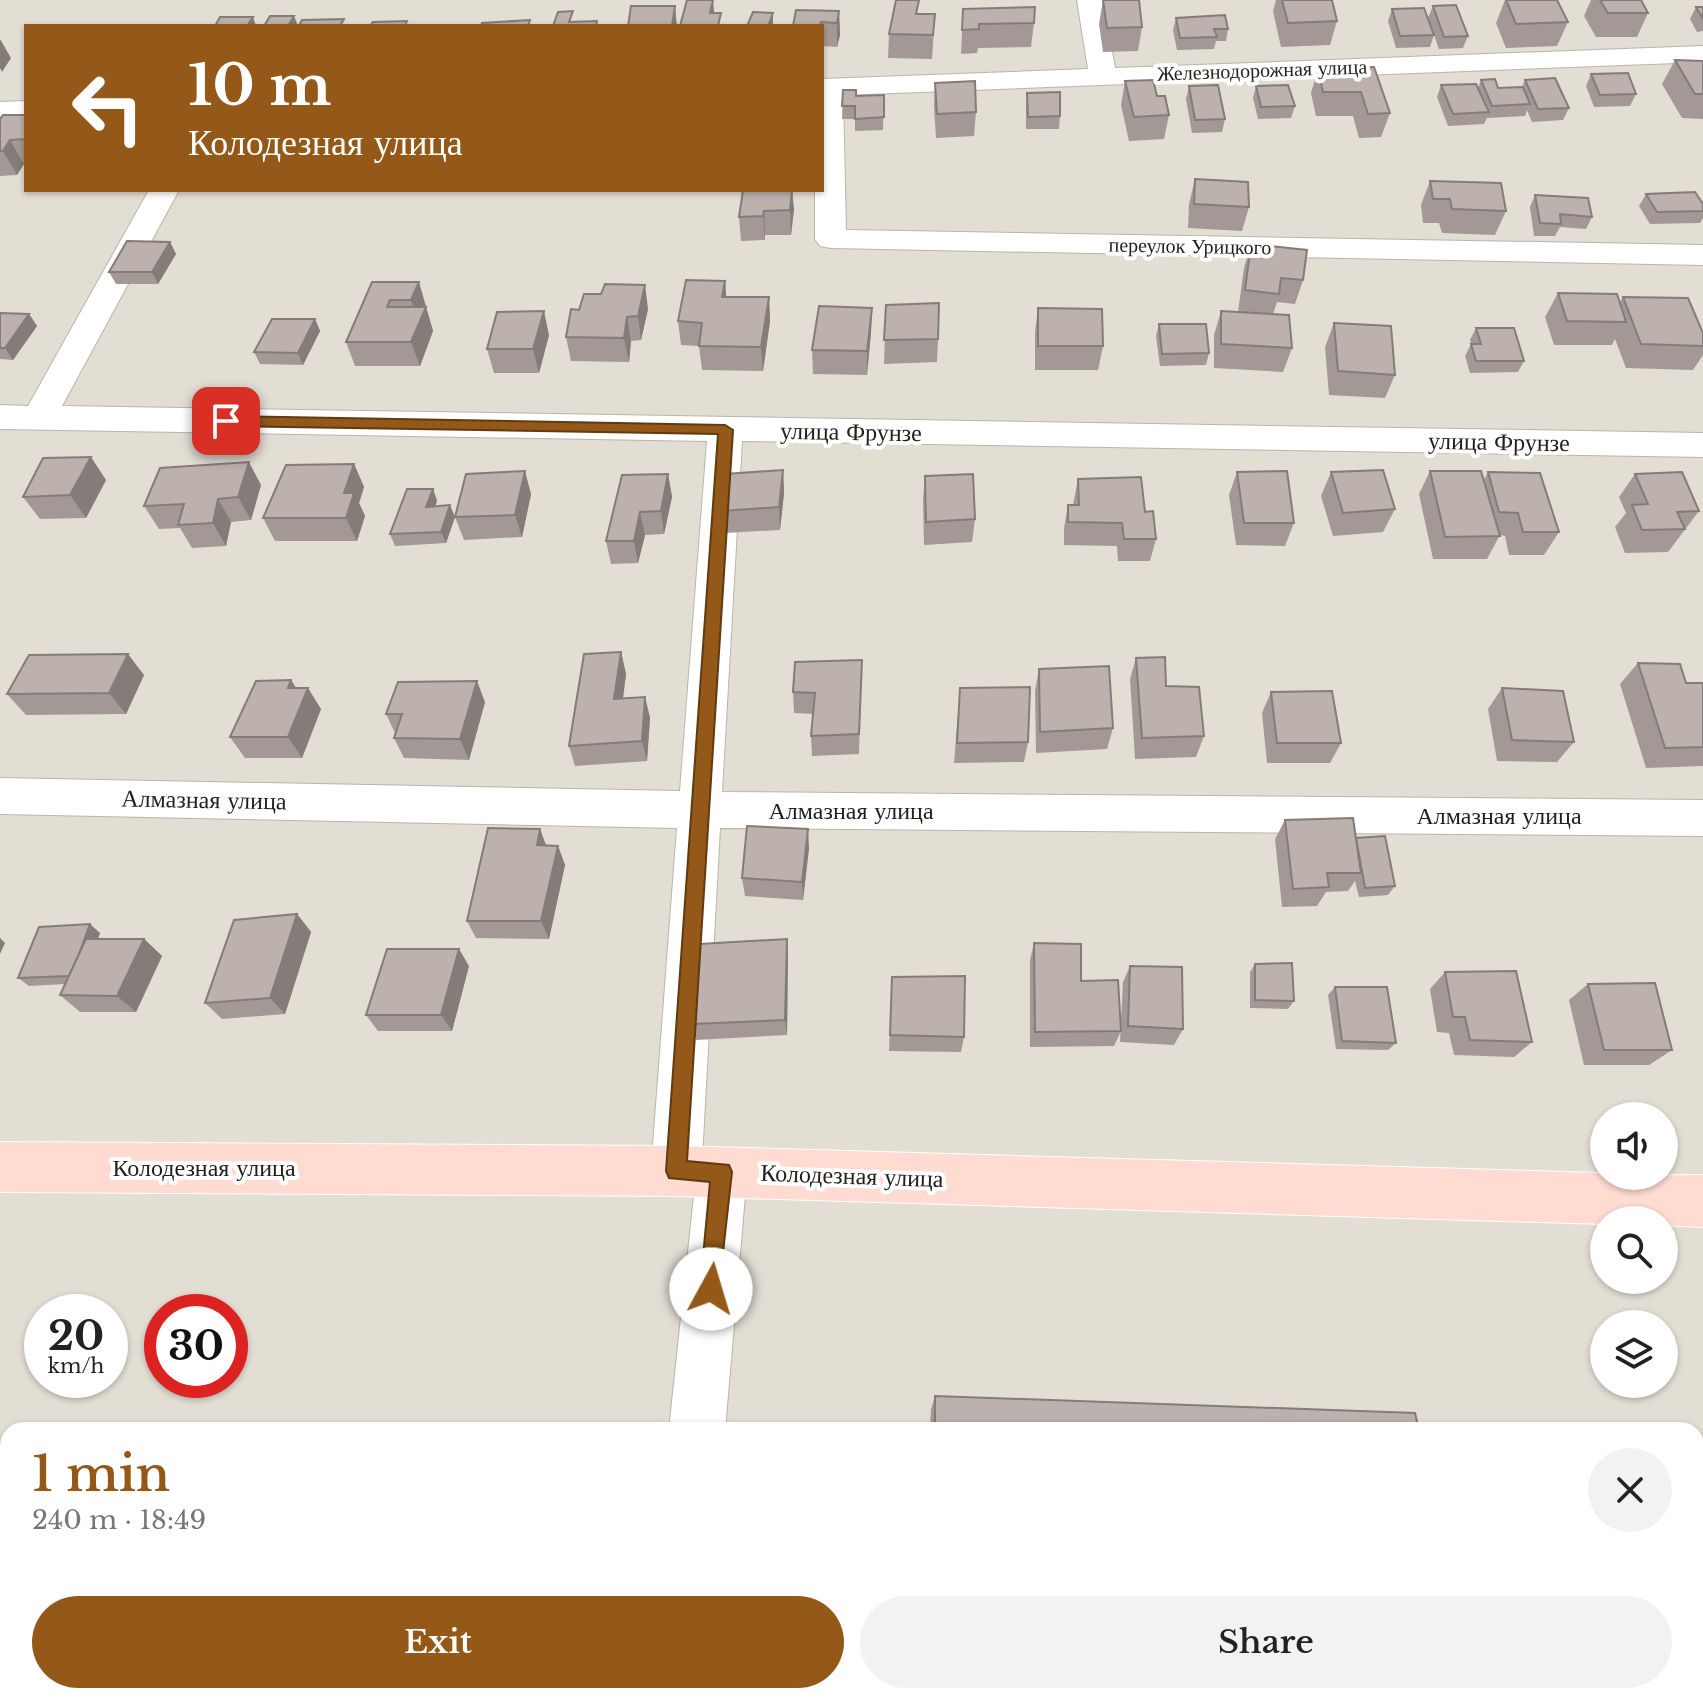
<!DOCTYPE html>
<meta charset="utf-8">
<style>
:root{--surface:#fff;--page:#f2f2f2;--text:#222;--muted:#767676;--accent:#945918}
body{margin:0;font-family:"Libre Baskerville",serif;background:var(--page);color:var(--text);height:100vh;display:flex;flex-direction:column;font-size:30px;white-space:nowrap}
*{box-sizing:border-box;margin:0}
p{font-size:26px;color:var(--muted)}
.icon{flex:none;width:44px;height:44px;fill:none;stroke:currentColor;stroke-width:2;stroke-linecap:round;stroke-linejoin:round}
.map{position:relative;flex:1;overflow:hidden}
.panel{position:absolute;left:0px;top:1422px;width:1704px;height:282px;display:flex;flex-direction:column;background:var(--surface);border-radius:24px 24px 0 0;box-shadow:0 2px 6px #0004}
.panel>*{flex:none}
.top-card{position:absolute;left:24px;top:24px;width:800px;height:168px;border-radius:0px;box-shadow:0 2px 6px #0004;background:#945918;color:#fff;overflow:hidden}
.buttons{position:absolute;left:1590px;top:1102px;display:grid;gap:16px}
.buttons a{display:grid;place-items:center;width:88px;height:88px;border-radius:50%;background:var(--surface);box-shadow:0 2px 6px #0004;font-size:40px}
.speed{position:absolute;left:24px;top:1294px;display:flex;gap:16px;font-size:40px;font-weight:700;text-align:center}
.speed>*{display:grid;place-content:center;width:104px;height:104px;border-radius:50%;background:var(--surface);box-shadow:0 2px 6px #0004;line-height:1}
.speed small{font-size:20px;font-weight:400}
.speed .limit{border:12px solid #d22;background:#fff;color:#111}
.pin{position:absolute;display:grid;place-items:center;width:68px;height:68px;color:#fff;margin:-34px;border-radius:16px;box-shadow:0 4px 12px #0006}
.me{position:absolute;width:88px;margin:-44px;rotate:6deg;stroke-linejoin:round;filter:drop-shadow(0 0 6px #0008)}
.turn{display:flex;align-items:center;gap:28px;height:168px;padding:0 32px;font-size:36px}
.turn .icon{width:104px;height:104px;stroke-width:2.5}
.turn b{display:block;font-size:56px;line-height:68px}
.round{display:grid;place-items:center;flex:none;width:84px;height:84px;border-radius:42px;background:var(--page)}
.head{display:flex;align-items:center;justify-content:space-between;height:136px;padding:0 32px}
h1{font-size:48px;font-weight:600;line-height:60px;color:var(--accent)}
.action{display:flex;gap:16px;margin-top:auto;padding:16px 32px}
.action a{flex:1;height:92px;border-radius:48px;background:var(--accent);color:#fff;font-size:32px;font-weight:600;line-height:92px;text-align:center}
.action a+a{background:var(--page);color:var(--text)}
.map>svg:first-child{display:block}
</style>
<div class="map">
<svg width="1703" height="1703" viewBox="0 0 1703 1703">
<rect width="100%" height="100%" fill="#e3ded4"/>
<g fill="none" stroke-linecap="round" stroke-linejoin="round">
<defs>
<g id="minor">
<polygon points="1077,0 1103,0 1115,68 1703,46 1703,62 843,95 846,230 1703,245 1703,265 831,248 820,246 815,239 815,190 822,190 822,79 1088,69"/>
<polygon points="26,101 26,119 0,120 0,102"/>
<polygon points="149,190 179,190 62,406 1703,433 1703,457 742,441 722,792 1703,800 1703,836 720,828 702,1159 704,1154 722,1147 740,1154 747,1172 725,1430 669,1430 695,1186 676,1196 658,1189 651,1171 677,828 0,814 0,778 680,791 707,441 0,429 0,405 28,406"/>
<polygon points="640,1696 702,1696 701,1703 639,1703"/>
</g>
<polygon id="major" points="0,1142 676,1146 1604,1173 1604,1176 1703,1175 1703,1227 1664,1225 1664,1220 1604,1220 1604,1224 676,1196 0,1192"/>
</defs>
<use href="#minor" stroke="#bab5ab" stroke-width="2"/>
<use href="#major" stroke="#fff" stroke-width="2"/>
<use href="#minor" fill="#fff" fill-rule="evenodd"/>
<use href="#major" fill="#ffdbd1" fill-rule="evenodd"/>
</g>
<g fill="#a39895">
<polygon points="1103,0 1142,27 1138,51 1103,52 1099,24"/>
<polygon points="1276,0 1332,0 1337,21 1330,45 1281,47 1273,11"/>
<polygon points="1505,0 1568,22 1557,46 1506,48 1496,23"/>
<polygon points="1591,0 1641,0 1648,13 1637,37 1596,37 1584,16"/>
<polygon points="1433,6 1468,36 1463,48 1439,49 1434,35 1430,47 1396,48 1388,21 1392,9 1428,18"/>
<polygon points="1696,7 1703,7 1703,31 1697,32 1690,19"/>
<polygon points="963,9 1034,23 1031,47 978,48 977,53 961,54"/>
<polygon points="839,11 840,35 837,47 822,46 822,26 793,26"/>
<polygon points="918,14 935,14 932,59 888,58 889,34"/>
<polygon points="1176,18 1228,29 1226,41 1216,41 1214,49 1177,50 1173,30"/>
<polygon points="1675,60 1703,61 1703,119 1682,118 1662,84"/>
<polygon points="1374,67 1390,113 1381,137 1359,138 1353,116 1316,116 1311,93 1318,69"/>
<polygon points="1591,74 1636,94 1630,106 1594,107 1586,86"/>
<polygon points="1481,80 1498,88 1522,87 1525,80 1569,108 1563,120 1532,122 1527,110 1525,116 1487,118 1484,124 1448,126 1437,97 1441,85 1478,88"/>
<polygon points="1125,81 1157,96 1169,115 1164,139 1129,141 1121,105"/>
<polygon points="935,83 976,112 974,136 936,138 934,107"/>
<polygon points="1189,86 1225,119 1222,132 1192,133 1186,99"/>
<polygon points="1256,86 1295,106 1291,118 1258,119 1253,98"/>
<polygon points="843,90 856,96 884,95 883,130 855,131 855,119 842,119"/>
<polygon points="1027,93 1060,116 1059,129 1026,129 1026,105"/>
<polygon points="26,115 26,164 24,164 17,175 0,176 0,119"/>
<polygon points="1195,179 1249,207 1242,231 1188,228 1189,204"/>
<polygon points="1430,181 1506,211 1495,235 1442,233 1439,223 1423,223 1421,205"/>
<polygon points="743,190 794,209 791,235 765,235 765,240 741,241 739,217"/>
<polygon points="1646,194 1703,204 1703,218 1700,223 1650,224 1639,206"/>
<polygon points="1535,195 1592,217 1586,229 1560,227 1555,236 1534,236 1530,207"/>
<polygon points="170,242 176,254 158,284 116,284 109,272"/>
<polygon points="1251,244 1303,280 1295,304 1277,302 1273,314 1292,348 1283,372 1214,368 1214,335 1221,311 1238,312 1244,268"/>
<polygon points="725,281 726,297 769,297 770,321 763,371 702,370 699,346 681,345 678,321"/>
<polygon points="372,282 427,306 426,308 433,331 420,366 355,366 346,342"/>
<polygon points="1558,293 1620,302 1623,297 1703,333 1703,355 1693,370 1626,368 1615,339 1612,345 1554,345 1545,317"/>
<polygon points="886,305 938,339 937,362 884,364"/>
<polygon points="872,308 871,332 867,375 813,374 812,350"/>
<polygon points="1038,308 1103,346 1098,370 1035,370 1035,332"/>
<polygon points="648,309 641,340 631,341 629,362 571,361 566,337"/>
<polygon points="0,313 29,314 37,326 13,360 0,359"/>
<polygon points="315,319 320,331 303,365 260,364 254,352"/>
<polygon points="1334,323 1395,375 1385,398 1329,395 1325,347"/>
<polygon points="1159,324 1209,353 1206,365 1160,366 1156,336"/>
<polygon points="1476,328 1524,361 1518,372 1470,373 1465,356 1471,344 1470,340"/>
<polygon points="549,335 539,373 494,373 487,349"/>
<polygon points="354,464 364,487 359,503 365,516 357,541 275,541 263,518"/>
<polygon points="783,470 784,493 780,530 725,533 722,511"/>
<polygon points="1430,471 1484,480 1488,472 1559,532 1544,555 1509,555 1505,536 1500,535 1487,559 1433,559 1419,494"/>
<polygon points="1237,472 1294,523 1285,546 1236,545 1229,495"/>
<polygon points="1331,472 1395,509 1383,532 1333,536 1321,496"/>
<polygon points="668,474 672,497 664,534 645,535 638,563 611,564 606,541"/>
<polygon points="1635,474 1699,511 1668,552 1625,553 1615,527 1626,513 1619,497"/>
<polygon points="925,476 975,519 972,542 924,545 923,499"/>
<polygon points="1078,479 1145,512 1156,539 1150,561 1118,561 1117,546 1064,545 1064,528 1068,505 1073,505"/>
<polygon points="106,480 86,518 40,519 23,497"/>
<polygon points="261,485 251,520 231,522 226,546 192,548 180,528 159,529 144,506"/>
<polygon points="433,489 437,501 435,506 455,517 446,543 395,546 390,534"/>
<polygon points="531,494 522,537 464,540 455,517"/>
<polygon points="621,652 626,674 623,699 645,697 650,718 647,761 575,766 569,746"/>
<polygon points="1136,658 1166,686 1204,736 1196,757 1135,759 1130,679"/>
<polygon points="1638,663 1686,683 1703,683 1703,766 1646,768 1620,684"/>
<polygon points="1039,669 1113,728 1107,749 1036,753 1035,691"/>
<polygon points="144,675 126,714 26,715 7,694"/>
<polygon points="291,680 296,688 321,709 302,758 245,758 230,737"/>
<polygon points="861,682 859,754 812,756 811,736 813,714 794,713 793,692"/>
<polygon points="960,688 1028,742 1024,762 954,763"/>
<polygon points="1502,688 1574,742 1557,762 1497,761 1488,709"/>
<polygon points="1271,692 1341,743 1330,763 1267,763 1262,713"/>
<polygon points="485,702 469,760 404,758 394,738 395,733 386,714"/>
<polygon points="1285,820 1356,838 1395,886 1388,895 1359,897 1355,881 1348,891 1326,892 1317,906 1282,907 1275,839"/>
<polygon points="540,829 546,846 558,846 565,865 549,939 476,938 467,921"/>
<polygon points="809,848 803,900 745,896 742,878"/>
<polygon points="297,914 311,932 285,1014 222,1019 205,1003"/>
<polygon points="100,933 98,939 144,939 162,956 136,1012 80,1012 60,995 65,984 29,986 18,978"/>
<polygon points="787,939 788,956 787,1035 696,1040 692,1024"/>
<polygon points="1034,943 1081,981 1121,1031 1114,1046 1030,1047 1030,960"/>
<polygon points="1255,964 1294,1001 1288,1009 1250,1008 1250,972"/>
<polygon points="469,966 452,1031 378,1031 366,1015"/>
<polygon points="1130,966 1183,1029 1174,1045 1120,1042 1123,982"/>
<polygon points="1445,972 1532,1042 1514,1057 1454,1055 1449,1033 1437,1032 1430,989"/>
<polygon points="892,977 964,1037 961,1052 889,1051"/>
<polygon points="1588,984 1672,1050 1649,1065 1584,1065 1569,1000"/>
<polygon points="1335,987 1396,1043 1388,1050 1336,1049 1328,995"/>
<polygon points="935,1396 1419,1430 930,1430 931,1409"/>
<polygon points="1401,1696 1528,1696 1617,1703 1402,1703"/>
</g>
<g fill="#847c79">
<polygon points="713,0 715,23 710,13"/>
<polygon points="675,6 677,26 672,26"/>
<polygon points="839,11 840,35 837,47 837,23"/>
<polygon points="773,13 773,25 768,26"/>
<polygon points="294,16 298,26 288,26"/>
<polygon points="253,17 256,26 247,26"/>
<polygon points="0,39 11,58 2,72 0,68"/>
<polygon points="10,140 24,164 17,175 3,151"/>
<polygon points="792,190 794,209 791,235 790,210"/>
<polygon points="764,211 765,235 765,240 763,216"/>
<polygon points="170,242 176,254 158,284 152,272"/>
<polygon points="725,281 727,305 722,297"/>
<polygon points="419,282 433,331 420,366 411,342 419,323 411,300"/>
<polygon points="645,285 648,309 641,340 638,316"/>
<polygon points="769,297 770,321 763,371 761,347"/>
<polygon points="872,308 871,332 867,375 867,351"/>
<polygon points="544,311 549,335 539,373 533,349"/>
<polygon points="29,314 37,326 13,360 5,348"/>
<polygon points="627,317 631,341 629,362 624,338"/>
<polygon points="315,319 320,331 303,365 298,353"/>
<polygon points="91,457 106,480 86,518 70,495"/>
<polygon points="249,462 261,485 251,520 238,497"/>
<polygon points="354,464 364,487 359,503 365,516 357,541 346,518 344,493"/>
<polygon points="783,470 784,493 780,530 779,507"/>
<polygon points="525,471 531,494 522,537 515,515"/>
<polygon points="668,474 672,497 664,534 661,511"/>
<polygon points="433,489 437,501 431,518 426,507"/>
<polygon points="218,499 231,522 226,546 213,523"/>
<polygon points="450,505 455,517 446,543 441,532"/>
<polygon points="640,512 645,535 638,563 634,541"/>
<polygon points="621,652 626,674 620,720 614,699"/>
<polygon points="128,654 144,675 126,714 109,693"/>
<polygon points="291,680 303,700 308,688 321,709 302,758 288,737 288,688"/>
<polygon points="477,681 485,702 469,760 460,739"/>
<polygon points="645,697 650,718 647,761 642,741"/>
<polygon points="540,829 547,848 537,845"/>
<polygon points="808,829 809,848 803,900 802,882"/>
<polygon points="558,846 565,865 549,939 541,921"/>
<polygon points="297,914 311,932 285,1014 270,998"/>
<polygon points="90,924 100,933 81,984 71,975"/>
<polygon points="0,938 5,943 0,954"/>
<polygon points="144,939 162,956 136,1012 117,996"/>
<polygon points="787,939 788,956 787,1035 785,1020"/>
<polygon points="459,949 469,966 452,1031 441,1015"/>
<polygon points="8,1481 8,1526 0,1525 0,1502"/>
<polygon points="0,1527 8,1527 8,1580 0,1604"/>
<polygon points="422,1696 449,1696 448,1703 421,1703"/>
</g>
<g fill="#bdb1ad" stroke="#847c79" stroke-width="2">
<polygon points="687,0 713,0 710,13 721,13 718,26 680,26"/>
<polygon points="896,0 919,0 916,14 935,14 933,35 889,34"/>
<polygon points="1103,0 1139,0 1142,27 1107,28"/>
<polygon points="1282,0 1332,0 1337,21 1288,23"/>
<polygon points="1506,0 1557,0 1568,22 1516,24"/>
<polygon points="1600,0 1641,0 1648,13 1608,13"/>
<polygon points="1456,5 1468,36 1444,37 1433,6"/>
<polygon points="631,6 675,6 672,26 628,26"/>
<polygon points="1035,7 1034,23 979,24 979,29 962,30 963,9"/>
<polygon points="1696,7 1703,7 1703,19"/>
<polygon points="1424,8 1434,35 1400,36 1392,9"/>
<polygon points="796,10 839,11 837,23 821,22 820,26 793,26"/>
<polygon points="573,11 569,22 597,21 596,26 553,26 558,12"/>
<polygon points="753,12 773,13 768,26 747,26"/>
<polygon points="1225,15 1228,29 1214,29 1217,37 1180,38 1176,18"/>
<polygon points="270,16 294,16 288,26 264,26"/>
<polygon points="220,17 253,17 247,26 215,26"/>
<polygon points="344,19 340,26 299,26 302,20"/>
<polygon points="530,20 528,26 481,26 482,23"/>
<polygon points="407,21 405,26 370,26 373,22"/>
<polygon points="1675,60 1703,61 1703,94 1695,94"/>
<polygon points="1374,67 1390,113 1368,114 1361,92 1323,92 1318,69"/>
<polygon points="1628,73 1636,94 1600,95 1591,74"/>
<polygon points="1555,78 1569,108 1538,109 1525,80"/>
<polygon points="1495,79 1498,88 1523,87 1530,104 1492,106 1481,80"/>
<polygon points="1153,80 1157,96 1165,96 1169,115 1134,117 1125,81"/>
<polygon points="975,81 976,112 937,114 935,83"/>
<polygon points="1476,84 1489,112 1453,114 1441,85"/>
<polygon points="1218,85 1225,119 1195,120 1189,86"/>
<polygon points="1288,85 1295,106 1261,107 1256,86"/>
<polygon points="843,90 856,90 856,96 884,95 884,117 855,119 855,106 842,106"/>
<polygon points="1060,92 1060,116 1028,117 1027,93"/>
<polygon points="3,115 26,115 26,139 10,140 3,151 0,151 0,119"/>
<polygon points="1195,179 1248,182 1249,207 1194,204"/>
<polygon points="1430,181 1501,183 1506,211 1452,209 1450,199 1433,199"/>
<polygon points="743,190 792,190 790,210 764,211 763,216 739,217"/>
<polygon points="1695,192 1703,204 1703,211 1657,212 1646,194"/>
<polygon points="1535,195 1588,198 1592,217 1560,214 1561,224 1540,223"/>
<polygon points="127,241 170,242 152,272 109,272"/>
<polygon points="1251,244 1307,250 1303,280 1281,278 1279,294 1245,290"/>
<polygon points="686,280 725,281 722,297 769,297 761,347 699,346 702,323 678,321"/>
<polygon points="372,282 419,282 411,300 390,300 387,307 426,307 411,342 346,342"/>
<polygon points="605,284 645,285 638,316 627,317 624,338 566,337 571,309 579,310 584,294 601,294"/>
<polygon points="1558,293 1617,294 1626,322 1567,321"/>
<polygon points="1623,297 1688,298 1703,333 1703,346 1641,344"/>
<polygon points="939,303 938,339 884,340 886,305"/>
<polygon points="819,306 872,308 867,351 812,350"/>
<polygon points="1038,308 1102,309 1103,346 1038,346"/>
<polygon points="544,311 533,349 487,349 497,312"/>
<polygon points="1221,311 1289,315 1292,348 1221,344"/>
<polygon points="0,313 29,314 5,348 0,348"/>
<polygon points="272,319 315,319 298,353 254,352"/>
<polygon points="1334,323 1391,326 1395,375 1338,371"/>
<polygon points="1159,324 1206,324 1209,353 1162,354"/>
<polygon points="1476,328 1514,328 1524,361 1476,361 1471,344 1481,344"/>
<polygon points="91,457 70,495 23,497 43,458"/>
<polygon points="249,462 238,497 218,499 213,523 178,525 184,504 144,506 160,468"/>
<polygon points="354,464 344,493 354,493 346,518 263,518 286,465"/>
<polygon points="783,470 779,507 722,511 725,474"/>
<polygon points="1383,470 1395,509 1343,513 1331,472"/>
<polygon points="525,471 515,515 455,517 466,474"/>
<polygon points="1287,471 1294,523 1244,523 1237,472"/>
<polygon points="1430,471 1481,471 1500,536 1445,537"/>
<polygon points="1488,472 1540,473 1559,532 1523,532 1518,513 1499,512"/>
<polygon points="1682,472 1699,511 1677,512 1685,529 1642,530 1632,505 1648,504 1635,474"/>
<polygon points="668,474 661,511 640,512 634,541 606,541 622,475"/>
<polygon points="973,474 975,519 926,522 925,476"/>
<polygon points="1141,477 1145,512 1153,511 1156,539 1124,539 1122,523 1068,522 1068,505 1079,505 1078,479"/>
<polygon points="407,489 433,489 426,507 450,505 441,532 390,534"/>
<polygon points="621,652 614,699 645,697 642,741 569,746 584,654"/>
<polygon points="128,654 109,693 7,694 29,655"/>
<polygon points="1165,657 1166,686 1199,687 1204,736 1142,738 1136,658"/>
<polygon points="862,660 859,734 811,736 815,693 793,692 795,662"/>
<polygon points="1638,663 1680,664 1686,683 1703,683 1703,747 1665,748"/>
<polygon points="1109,666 1113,728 1040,732 1039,669"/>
<polygon points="291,680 288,688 308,688 288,737 230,737 256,681"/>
<polygon points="477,681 460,739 394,738 402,714 386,714 398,682"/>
<polygon points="1030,687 1028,742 957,743 960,688"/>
<polygon points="1502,688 1563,691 1574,742 1512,740"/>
<polygon points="1332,691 1341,743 1277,743 1271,692"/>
<polygon points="1353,818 1361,873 1327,873 1329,887 1293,889 1285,820"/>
<polygon points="747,826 808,829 802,882 742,878"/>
<polygon points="488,828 540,829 537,845 558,846 541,921 467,921"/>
<polygon points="1385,836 1395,886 1365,888 1356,838"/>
<polygon points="297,914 270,998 205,1003 234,920"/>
<polygon points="90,924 79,954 69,976 18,978 39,927"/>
<polygon points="86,939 144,939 117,996 60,995"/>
<polygon points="787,939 785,1020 692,1024 700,944"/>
<polygon points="1034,943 1081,944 1081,981 1118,980 1121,1031 1035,1032"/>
<polygon points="387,949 459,949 441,1015 366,1015"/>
<polygon points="1292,963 1294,1001 1255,1000 1255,964"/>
<polygon points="1130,966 1182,967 1183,1029 1128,1026"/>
<polygon points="1516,971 1532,1042 1470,1040 1465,1017 1453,1017 1445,972"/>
<polygon points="965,976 964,1037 890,1035 892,977"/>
<polygon points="1655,983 1672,1050 1604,1050 1588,984"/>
<polygon points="1335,987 1387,987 1396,1043 1342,1041"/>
<polygon points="935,1396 1415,1413 1419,1430 935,1430"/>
<polygon points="0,1467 8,1467 8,1481 0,1502"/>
<polygon points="257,1696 422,1696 421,1703 255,1703"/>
<polygon points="1437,1696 1500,1696 1589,1703 1438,1703"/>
</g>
<polygon fill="#945918" stroke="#603a10" stroke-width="2" points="226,416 725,425 733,430 687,1161 729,1165 732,1172 718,1297 711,1300 703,1297 700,1289 710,1182 669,1178 666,1171 718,434 226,426 218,421"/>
<g text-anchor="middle" stroke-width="8" stroke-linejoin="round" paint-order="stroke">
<g font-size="20" fill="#211f1c" stroke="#fff">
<text transform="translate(1262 70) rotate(-2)" y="7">Железнодорожная улица</text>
<text transform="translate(1190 246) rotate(1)" y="7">переулок Урицкого</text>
</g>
<g font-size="24" fill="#211f1c" stroke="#fff">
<text transform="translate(851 432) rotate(1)" y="8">улица Фрунзе</text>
<text transform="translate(1499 442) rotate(1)" y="8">улица Фрунзе</text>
<text transform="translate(204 800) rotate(1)" y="8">Алмазная улица</text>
<text x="851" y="819">Алмазная улица</text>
<text x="1499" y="824">Алмазная улица</text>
<text x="204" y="1176">Колодезная улица</text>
<text transform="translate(852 1176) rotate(2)" y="8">Колодезная улица</text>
</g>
</g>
</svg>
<div class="buttons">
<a><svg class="icon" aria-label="sound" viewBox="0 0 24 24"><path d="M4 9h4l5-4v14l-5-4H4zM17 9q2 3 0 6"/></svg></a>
<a><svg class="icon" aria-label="search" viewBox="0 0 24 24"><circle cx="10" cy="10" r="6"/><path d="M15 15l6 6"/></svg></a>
<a><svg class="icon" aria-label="layers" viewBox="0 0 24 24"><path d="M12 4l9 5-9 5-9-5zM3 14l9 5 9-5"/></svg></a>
</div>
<div class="speed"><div>20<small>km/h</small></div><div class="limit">30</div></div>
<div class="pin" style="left:226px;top:421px;background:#d93025"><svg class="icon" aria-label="arrive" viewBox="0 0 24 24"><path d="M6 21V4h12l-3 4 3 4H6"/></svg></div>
<svg class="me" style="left:711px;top:1289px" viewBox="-20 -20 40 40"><circle r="19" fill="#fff"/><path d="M0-13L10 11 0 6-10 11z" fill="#945918"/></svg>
<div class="top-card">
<div class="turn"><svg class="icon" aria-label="left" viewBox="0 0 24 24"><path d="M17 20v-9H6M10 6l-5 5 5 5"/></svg><div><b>10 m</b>Колодезная улица</div></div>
</div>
<section class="panel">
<div class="head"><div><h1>1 min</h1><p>240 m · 18:49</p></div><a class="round"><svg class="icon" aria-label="close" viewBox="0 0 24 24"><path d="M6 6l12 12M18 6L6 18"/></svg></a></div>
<div class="action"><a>Exit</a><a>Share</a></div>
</section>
</div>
